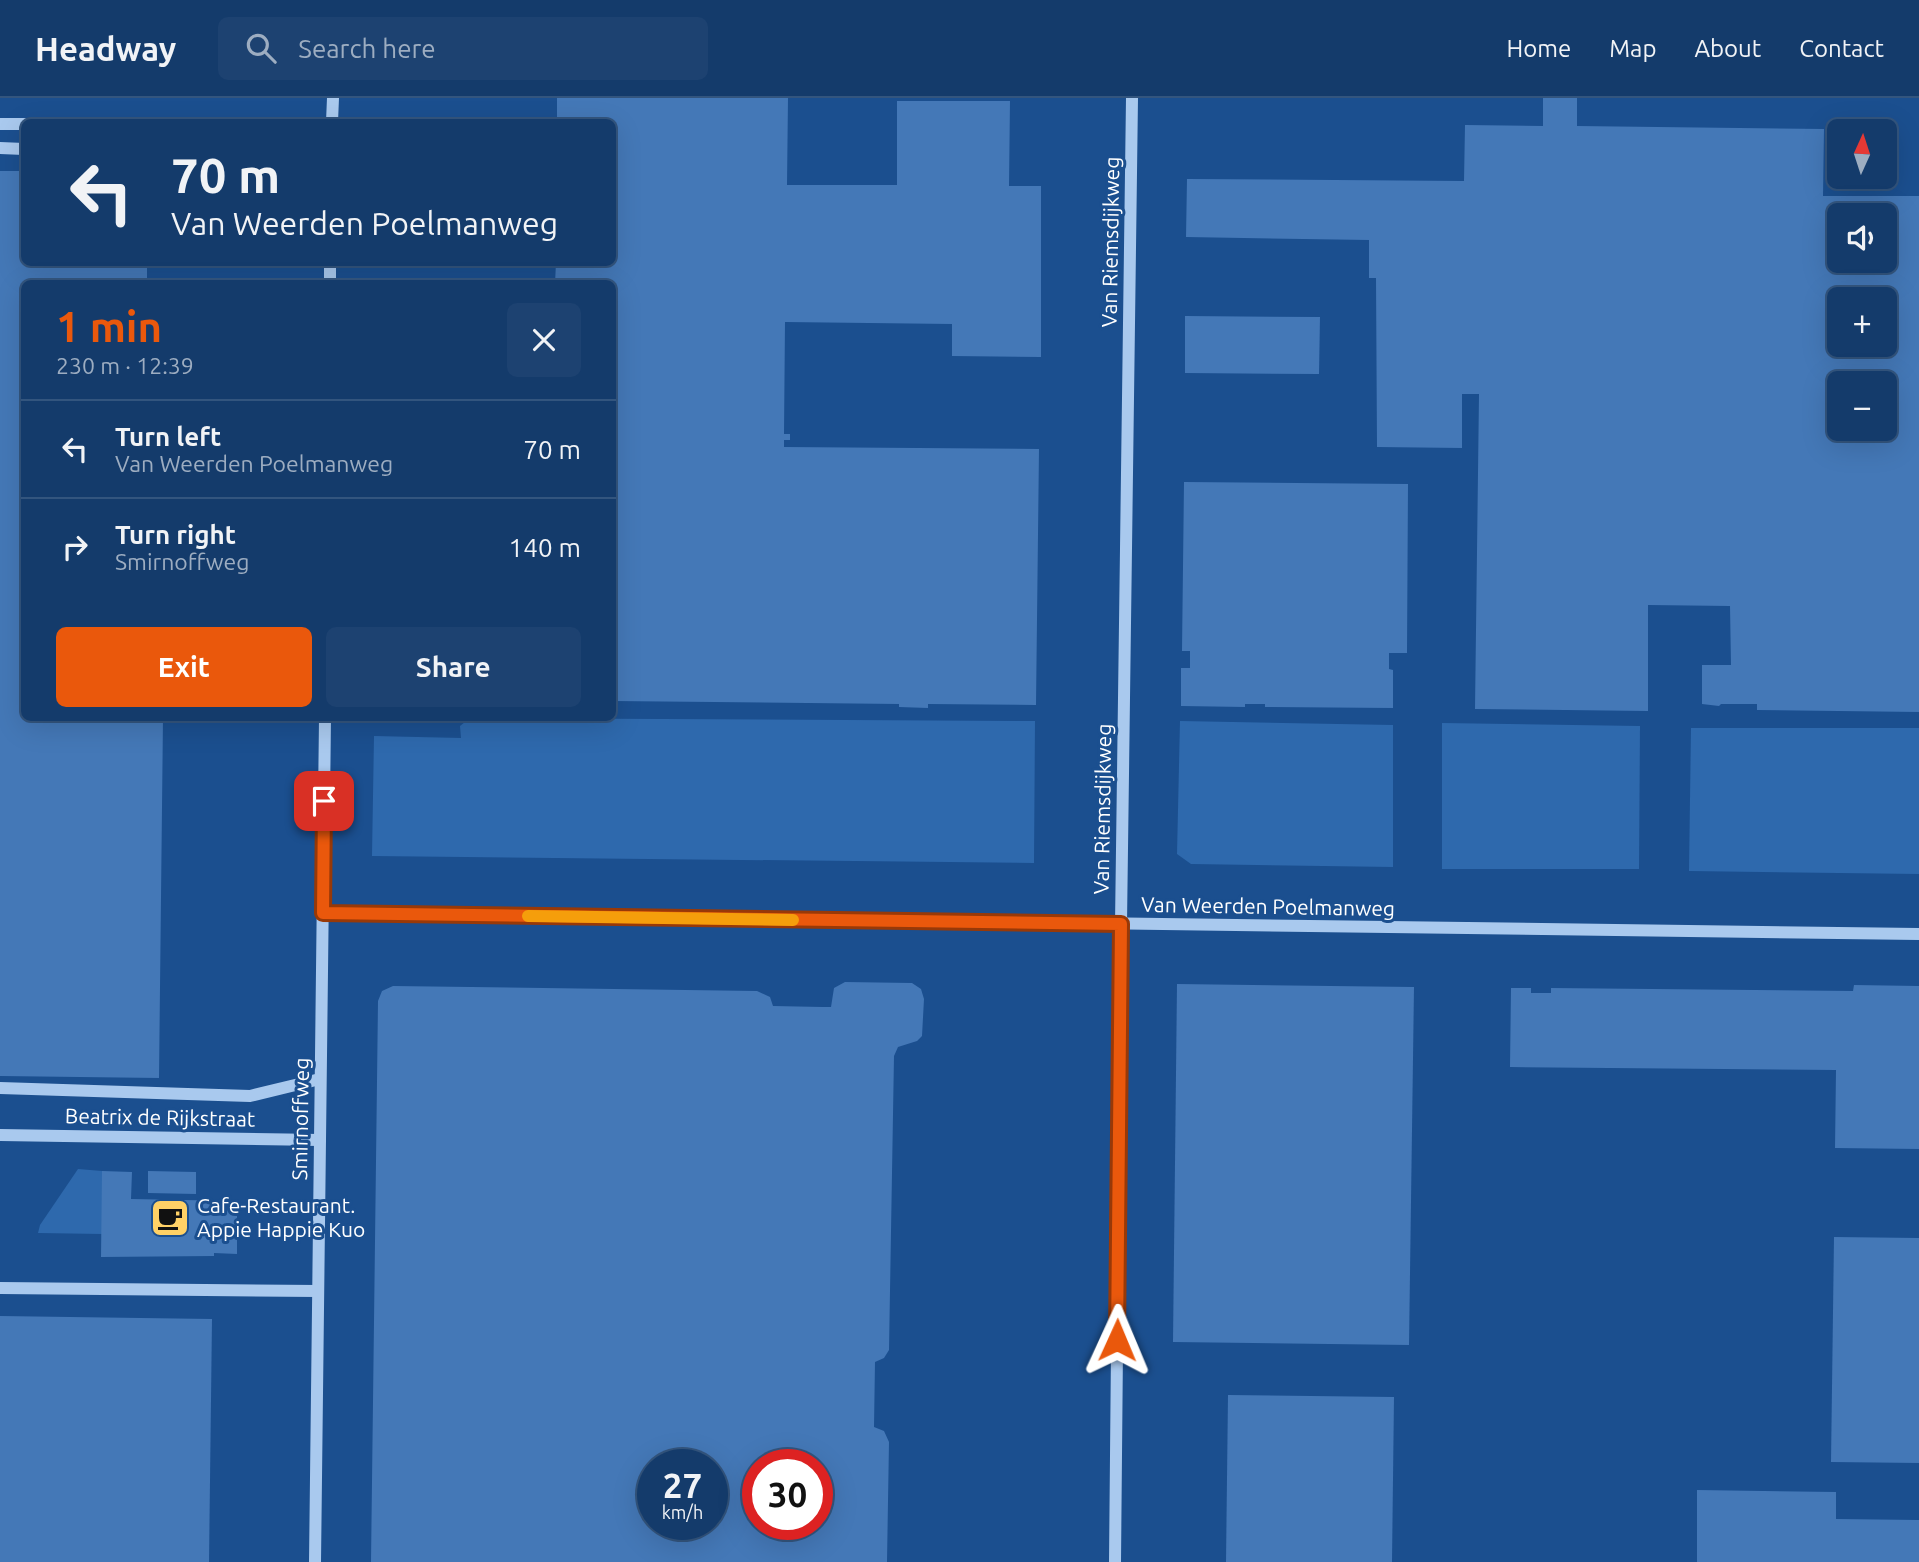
<!DOCTYPE html>
<meta charset="utf-8">
<style>
:root{--surface:#143b6b;--page:#1d4271;--text:#f1f3f6;--muted:#9dadc1;--line:#33557e;--accent:#ea580c}
body{margin:0;font-family:Ubuntu,sans-serif;background:var(--page);color:var(--text);height:100vh;display:flex;flex-direction:column;font-size:26px;white-space:nowrap}
*{box-sizing:border-box;margin:0}
p{font-size:23px;color:var(--muted)}
.icon{flex:none;width:38px;height:38px;fill:none;stroke:currentColor;stroke-width:2;stroke-linecap:round;stroke-linejoin:round}
.map{position:relative;flex:1;overflow:hidden}
.panel{position:absolute;left:21px;top:182px;width:595px;height:441px;display:flex;flex-direction:column;background:var(--surface);border-radius:10px;box-shadow:0 7px 28px #0002,0 0 0 2px var(--line)}
.panel>*{flex:none}
.top-card{position:absolute;left:21px;top:21px;width:595px;height:147px;border-radius:10px;box-shadow:0 7px 28px #0002,0 0 0 2px var(--line);background:#143b6b;color:var(--text);overflow:hidden}
.needle{width:46px;rotate:3deg}
.buttons{position:absolute;left:1827px;top:21px;display:grid;gap:14px}
.buttons a{display:grid;place-items:center;width:70px;height:70px;border-radius:10px;background:var(--surface);box-shadow:0 7px 28px #0002,0 0 0 2px var(--line);font-size:35px}
.speed{position:absolute;left:637px;top:1351px;display:flex;gap:14px;font-size:35px;font-weight:700;text-align:center}
.speed>*{display:grid;place-content:center;width:91px;height:91px;border-radius:50%;background:var(--surface);box-shadow:0 7px 28px #0002,0 0 0 2px var(--line);line-height:1}
.speed small{font-size:18px;font-weight:400}
.speed .limit{border:10px solid #d22;background:#fff;color:#111}
.pin{position:absolute;display:grid;place-items:center;width:60px;height:60px;color:#fff;margin:-30px;border-radius:14px;box-shadow:0 4px 10px #0006}
.me{position:absolute;width:77px;margin:-38px;rotate:1deg;stroke-linejoin:round;filter:drop-shadow(0 0 5px #0008)}
.turn{display:flex;align-items:center;gap:24px;height:147px;padding:0 35px;font-size:32px}
.turn .icon{width:91px;height:91px;stroke-width:2.5}
.turn b{display:block;font-size:49px;line-height:60px}
.round{display:grid;place-items:center;flex:none;width:74px;height:74px;border-radius:10px;background:var(--page)}
.head{display:flex;align-items:center;justify-content:space-between;height:119px;padding:0 35px}
h1{font-size:42px;font-weight:700;line-height:52px;color:var(--accent)}
.cta{display:flex;gap:14px;margin-top:auto;padding:14px 35px}
.cta a{flex:1;height:80px;border-radius:10px;background:var(--accent);color:#fff;font-size:28px;font-weight:700;line-height:80px;text-align:center}
.cta a+a{background:var(--page);color:var(--text)}
ul{padding:0;list-style:none}
li{display:flex;align-items:center;gap:21px;height:98px;padding:0 35px;border-top:2px solid var(--line)}
li div{flex:1}
li b{display:block;font-size:26px}
li em{font-style:normal}
header{display:flex;align-items:center;gap:42px;box-sizing:border-box;height:98px;padding:0 35px;background:var(--surface);border-bottom:2px solid var(--line)}
header strong{font-size:33px}
nav{display:flex;gap:38px;margin-inline-start:auto;font-size:24px}
.search{width:490px;height:63px;background:var(--page);display:flex;align-items:center;gap:18px;box-sizing:border-box;padding:0 24px;border-radius:10px;color:var(--muted);font-size:26px}
.map>svg:first-child{display:block}
</style>
<header>
<strong>Headway</strong>
<div class="search"><svg class="icon" aria-label="search" viewBox="0 0 24 24"><circle cx="10" cy="10" r="6"/><path d="M15 15l6 6"/></svg>Search here</div>
<nav><a>Home</a><a>Map</a><a>About</a><a>Contact</a></nav>
</header>
<div class="map">
<svg width="1919" height="1464" viewBox="0 0 1919 1464">
<rect width="100%" height="100%" fill="#1b4f8f"/>
<g fill="#2e69ad">
<polygon points="470,620 1035,623 1034,765 372,758 374,638 461,640 460,628"/>
<polygon points="1180,623 1393,627 1393,769 1191,766 1177,756"/>
<polygon points="1442,625 1640,628 1639,771 1442,771"/>
<polygon points="1691,630 1919,630 1919,776 1689,773"/>
<polygon points="78,1071 102,1073 102,1136 38,1135 40,1127"/>
</g>
<g fill="#4478b7" fill-rule="evenodd">
<polygon points="557,0 788,0 787,87 897,87 897,3 1010,3 1009,88 1041,88 1041,259 952,258 952,226 785,224 784,336 790,336 790,342 784,342 784,349 1039,351 1036,607 928,606 928,610 899,609 899,606 612,603 612,186 555,186 556,164 612,164 612,24 557,24"/>
<path d="M1543 0H1577V28L1824 31 1823 98H1919V614L1757 612V606H1721L1719 608 1702 606V567H1731L1730 508 1648 507V613L1475 611 1479 296H1462V350L1377 349 1376 180H1369V142L1186 139 1187 81 1464 83 1465 27 1543 28ZM1839 117H1885V163H1839ZM1839 201H1885V247H1839ZM1839 285H1885V331H1839Z"/>
<polygon points="0,73 24,73 24,164 147,164 147,186 24,186 24,620 163,620 159,980 0,978"/>
<polygon points="1185,218 1320,219 1319,276 1185,275"/>
<polygon points="1184,384 1408,386 1407,555 1389,555 1389,571 1393,572 1393,610 1265,609 1265,606 1245,606 1245,609 1181,608 1181,570 1190,570 1190,553 1182,553"/>
<path d="M845 884 912 885 921 891 924 901 922 938 917 943 898 949 894 958 889 1252 884 1260 875 1264 874 1329 884 1333 889 1344 887 1464H371L378 903 382 893 393 888 757 893 770 899 773 908 823 909H831L834 890ZM653 1367H712V1426H653ZM758 1367H817V1426H758Z"/>
<polygon points="1177,886 1414,889 1409,1247 1173,1244"/>
<polygon points="1854,887 1919,888 1919,1051 1835,1050 1836,972 1510,969 1511,890 1531,890 1531,895 1551,895 1551,890 1853,893"/>
<polygon points="102,1073 132,1074 131,1101 237,1103 237,1156 214,1155 214,1158 101,1159"/>
<polygon points="148,1073 196,1074 196,1096 148,1095"/>
<polygon points="1834,1139 1919,1140 1919,1365 1831,1364"/>
<polygon points="0,1218 212,1221 209,1464 0,1464"/>
<polygon points="1228,1297 1394,1299 1392,1464 1226,1464"/>
<polygon points="1697,1392 1836,1394 1836,1421 1919,1422 1919,1464 1697,1464"/>
</g>
<g fill="none" stroke-linecap="round" stroke-linejoin="round">
<g stroke="#a9c9ee" stroke-width="12">
<polyline points="332,24 333,0"/>
<polyline points="0,26 24,26"/>
<polyline points="0,50 24,51"/>
<polyline points="330,186 330,164"/>
<polyline points="323,815 1919,836"/>
<polyline points="0,990 250,998 320,981"/>
<polyline points="0,1037 320,1042"/>
<polyline points="0,1190 318,1193"/>
<polyline points="315,1464 325,620"/>
<polyline points="1115,1464 1121,826 1132,0"/>
</g>
</g>
<g fill="none" stroke-linecap="round" stroke-linejoin="round">
<defs>
<polyline id="route" points="324,703 323,815 1121,826 1117,1242"/>
</defs>
<use href="#route" stroke="#983908" stroke-width="18"/>
<use href="#route" stroke="#ea580c" stroke-width="12"/>
<polyline stroke="#f59e0b" stroke-width="12" points="528,818 793,822"/>
</g>
<defs>
<symbol id="cafe-square" viewBox="-11 -11 22 22"><rect x="-9" y="-9" width="18" height="18" rx="4" fill="#ffd166" stroke="#1b4f8f"/><path d="M-5.5-4.5H6V0H3Q3 3.5 0 3.5H-2.5Q-5.5 3.5-5.5 0ZM3-3.2v2h1.7v-2ZM-6 4.5H4V6H-6Z" fill="#111"/></symbol>
</defs>
<g fill-rule="evenodd">
<use href="#cafe-square" x="148" y="1098" width="44" height="44"/>
</g>
<g text-anchor="middle" stroke-width="6" stroke-linejoin="round" paint-order="stroke">
<g font-size="21" fill="#fff" stroke="#1b4f8f">
<text transform="translate(1111 144) rotate(-89)" y="7">Van Riemsdijkweg</text>
<text transform="translate(1103 711) rotate(-89)" y="7">Van Riemsdijkweg</text>
<text transform="translate(1268 809) rotate(1)" y="7">Van Weerden Poelmanweg</text>
<text transform="translate(160 1020) rotate(1)" y="7">Beatrix de Rijkstraat</text>
<text transform="translate(301 1021) rotate(-89)" y="7">Smirnoffweg</text>
</g>
<g font-size="21" fill="#fff" stroke="#1b4f8f" text-anchor="start">
<text x="197" y="1115">Cafe-Restaurant.<tspan x="197" dy="24">Appie Happie Kuo</tspan></text>
</g>
</g>
</svg>
<div class="buttons">
<a><svg class="needle" viewBox="-14 -14 28 28"><path d="M0-13l5 13h-10z" fill="#e53935"/><path d="M0 13l5-13h-10z" fill="#9dadc1"/></svg></a>
<a><svg class="icon" aria-label="sound" viewBox="0 0 24 24"><path d="M4 9h4l5-4v14l-5-4H4zM17 9q2 3 0 6"/></svg></a>
<a>+</a>
<a>−</a>
</div>
<div class="speed"><div>27<small>km/h</small></div><div class="limit">30</div></div>
<div class="pin" style="left:324px;top:703px;background:#d93025"><svg class="icon" aria-label="arrive" viewBox="0 0 24 24"><path d="M6 21V4h12l-3 4 3 4H6"/></svg></div>
<svg class="me" style="left:1117px;top:1242px" viewBox="-20 -20 40 40"><path d="M0-17L14 15 0 8-14 15z" fill="#ea580c" stroke="#fff" stroke-width="4"/></svg>
<div class="top-card">
<div class="turn"><svg class="icon" aria-label="left" viewBox="0 0 24 24"><path d="M17 20v-9H6M10 6l-5 5 5 5"/></svg><div><b>70 m</b>Van Weerden Poelmanweg</div></div>
</div>
<section class="panel">
<div class="head"><div><h1>1 min</h1><p>230 m · 12:39</p></div><a class="round"><svg class="icon" aria-label="close" viewBox="0 0 24 24"><path d="M6 6l12 12M18 6L6 18"/></svg></a></div>
<ul>
<li><svg class="icon" aria-label="left" viewBox="0 0 24 24"><path d="M17 20v-9H6M10 6l-5 5 5 5"/></svg><div><b>Turn left</b><p>Van Weerden Poelmanweg</p></div><em>70 m</em></li>
<li><svg class="icon" aria-label="right" viewBox="0 0 24 24"><path d="M7 20v-9h11M14 6l5 5-5 5"/></svg><div><b>Turn right</b><p>Smirnoffweg</p></div><em>140 m</em></li>
</ul>
<div class="cta"><a>Exit</a><a>Share</a></div>
</section>
</div>
